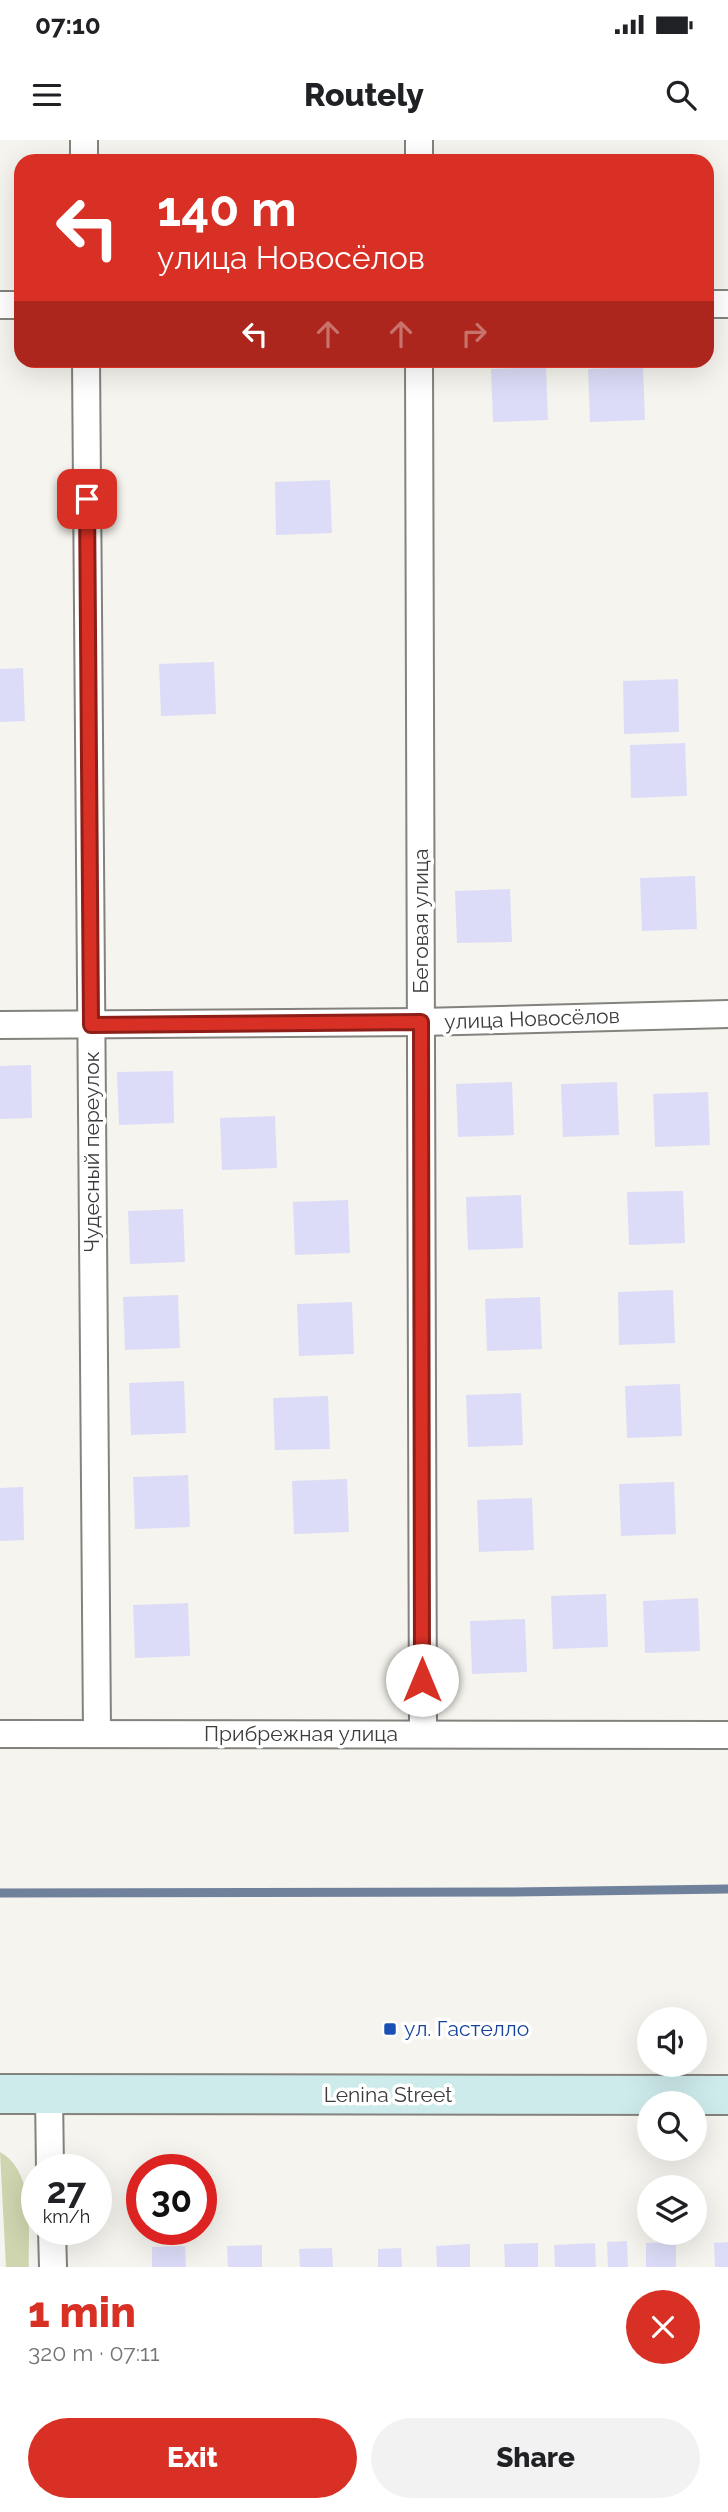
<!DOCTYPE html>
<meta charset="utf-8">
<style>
:root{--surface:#fff;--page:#f2f2f2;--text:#202124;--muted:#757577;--accent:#d93025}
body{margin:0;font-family:Raleway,sans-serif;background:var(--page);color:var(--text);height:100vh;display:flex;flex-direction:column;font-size:26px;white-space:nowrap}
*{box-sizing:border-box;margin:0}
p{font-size:23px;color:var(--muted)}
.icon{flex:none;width:38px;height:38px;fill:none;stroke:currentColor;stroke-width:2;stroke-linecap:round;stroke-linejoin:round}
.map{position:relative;height:2127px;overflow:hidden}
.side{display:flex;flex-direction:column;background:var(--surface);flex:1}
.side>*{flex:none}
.guide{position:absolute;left:14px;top:14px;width:700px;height:214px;border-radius:21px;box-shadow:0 7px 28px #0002;background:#d93025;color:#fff;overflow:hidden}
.tools{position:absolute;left:637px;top:1867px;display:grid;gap:14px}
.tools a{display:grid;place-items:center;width:70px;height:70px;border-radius:50%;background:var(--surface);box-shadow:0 7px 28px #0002;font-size:35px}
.speed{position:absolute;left:21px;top:2014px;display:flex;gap:14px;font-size:35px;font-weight:700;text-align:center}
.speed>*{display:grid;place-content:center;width:91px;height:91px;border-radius:50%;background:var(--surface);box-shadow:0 7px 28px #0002;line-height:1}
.speed small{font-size:18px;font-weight:400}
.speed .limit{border:10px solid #d22;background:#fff;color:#111}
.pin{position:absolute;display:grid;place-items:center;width:60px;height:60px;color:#fff;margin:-30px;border-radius:14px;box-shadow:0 4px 10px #0006}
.me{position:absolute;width:77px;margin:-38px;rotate:0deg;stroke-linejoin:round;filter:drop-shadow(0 0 5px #0008)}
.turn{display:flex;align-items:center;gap:24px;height:147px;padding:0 28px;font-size:32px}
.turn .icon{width:91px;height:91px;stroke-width:2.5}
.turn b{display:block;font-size:49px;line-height:60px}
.lanes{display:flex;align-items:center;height:66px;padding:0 28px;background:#0003;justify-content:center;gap:35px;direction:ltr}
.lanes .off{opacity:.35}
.round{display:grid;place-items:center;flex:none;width:74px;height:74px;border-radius:37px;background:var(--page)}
.head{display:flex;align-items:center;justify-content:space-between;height:119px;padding:0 28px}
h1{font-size:42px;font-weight:800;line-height:52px;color:var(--accent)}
.button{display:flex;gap:14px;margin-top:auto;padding:14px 28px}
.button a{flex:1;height:80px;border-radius:42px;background:var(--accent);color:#fff;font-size:28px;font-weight:800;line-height:80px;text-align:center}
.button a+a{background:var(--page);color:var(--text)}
.status{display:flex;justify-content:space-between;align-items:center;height:49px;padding:0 35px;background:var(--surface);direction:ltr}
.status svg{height:19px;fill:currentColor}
header{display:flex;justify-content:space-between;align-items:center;height:91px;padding:0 28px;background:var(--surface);font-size:32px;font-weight:800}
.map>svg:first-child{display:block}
</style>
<div class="status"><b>07:10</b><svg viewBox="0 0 49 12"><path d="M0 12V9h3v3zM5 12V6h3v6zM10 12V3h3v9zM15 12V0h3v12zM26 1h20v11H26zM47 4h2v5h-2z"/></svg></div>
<header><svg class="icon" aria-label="menu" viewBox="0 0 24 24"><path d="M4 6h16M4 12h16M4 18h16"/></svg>Routely<svg class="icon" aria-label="search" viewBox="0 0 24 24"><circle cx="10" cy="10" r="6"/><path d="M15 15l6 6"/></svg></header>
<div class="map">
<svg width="728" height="2127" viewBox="0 0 728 2127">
<rect width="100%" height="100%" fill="#f5f4ee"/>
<path fill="#ced5af" d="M0 2012C36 2032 28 2091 29 2127H6Z"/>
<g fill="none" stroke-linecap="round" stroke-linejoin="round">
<polyline stroke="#70819b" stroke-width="9" points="0,1753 514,1752 728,1749"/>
</g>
<g fill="#dcdcf8">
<polygon points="546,227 548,280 493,282 491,229"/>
<polygon points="643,227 645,280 590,282 588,229"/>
<polygon points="330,340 332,393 276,395 275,342"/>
<polygon points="214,522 216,574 161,576 159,524"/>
<polygon points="23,528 25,581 0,582 0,529"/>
<polygon points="678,539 679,592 624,594 623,541"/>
<polygon points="685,603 687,656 631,658 630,605"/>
<polygon points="695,736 697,789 642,791 640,738"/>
<polygon points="510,749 512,802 457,803 455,751"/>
<polygon points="31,925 32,978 0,979 0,926"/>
<polygon points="173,931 174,983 119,985 117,932"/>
<polygon points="512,942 514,995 458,997 456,944"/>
<polygon points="617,942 619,995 563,997 561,944"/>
<polygon points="708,952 710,1005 655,1007 653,954"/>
<polygon points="275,976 277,1028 222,1030 220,978"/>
<polygon points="683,1051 685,1103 629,1105 627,1052"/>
<polygon points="521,1055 523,1108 468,1110 466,1057"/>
<polygon points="348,1060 350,1113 295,1115 293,1062"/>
<polygon points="183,1069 185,1122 130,1124 128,1071"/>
<polygon points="673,1150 675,1203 619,1205 618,1152"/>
<polygon points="178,1155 180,1208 125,1210 123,1157"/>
<polygon points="540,1157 542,1209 487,1211 485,1159"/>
<polygon points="352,1162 354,1214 299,1216 297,1164"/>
<polygon points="184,1241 186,1293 131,1295 129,1243"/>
<polygon points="680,1244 682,1296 627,1298 625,1246"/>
<polygon points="521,1253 523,1305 468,1307 466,1255"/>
<polygon points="328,1256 330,1309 275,1310 273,1258"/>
<polygon points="188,1335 190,1387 135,1389 133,1337"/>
<polygon points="347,1339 349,1392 294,1394 292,1341"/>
<polygon points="674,1342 676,1394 621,1396 619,1344"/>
<polygon points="23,1347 24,1400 0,1401 0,1348"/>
<polygon points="532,1358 534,1410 479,1412 477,1360"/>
<polygon points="606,1454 608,1507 553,1509 551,1456"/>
<polygon points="698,1458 700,1511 645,1513 643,1461"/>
<polygon points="188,1463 190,1516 135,1518 133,1465"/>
<polygon points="525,1479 527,1532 472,1534 470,1481"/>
<polygon points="627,2101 628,2127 608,2127 607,2102"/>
<polygon points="676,2102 676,2127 646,2127 646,2103"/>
<polygon points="728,2102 728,2127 715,2127 714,2103"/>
<polygon points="538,2103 538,2127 505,2127 504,2104"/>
<polygon points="595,2103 596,2127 555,2127 554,2105"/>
<polygon points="470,2104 470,2127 437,2127 436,2106"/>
<polygon points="262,2105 262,2127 228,2127 227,2106"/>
<polygon points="185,2106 186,2127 152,2127 152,2107"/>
<polygon points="332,2108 333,2127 300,2127 299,2109"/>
<polygon points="401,2108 402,2127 378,2127 378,2109"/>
</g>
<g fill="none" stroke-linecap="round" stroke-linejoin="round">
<defs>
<g id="street">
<polyline points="84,0 84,21"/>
<polyline points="419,0 419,21"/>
<polyline points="707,164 728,164"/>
<polyline points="0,165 21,165"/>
<polyline points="86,220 97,1593"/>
<polyline points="419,220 423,1594"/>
<polyline points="0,885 421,882 728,874"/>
<polyline points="0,1594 728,1595"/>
<polyline points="49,1954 50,2030"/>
<polyline points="52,2090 53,2127"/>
</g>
<polyline id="secondary" points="0,1954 728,1955"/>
</defs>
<use href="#street" stroke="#83827d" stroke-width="30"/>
<use href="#secondary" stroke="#83827d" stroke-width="42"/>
<use href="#street" stroke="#fff" stroke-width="26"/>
<use href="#secondary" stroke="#ceebec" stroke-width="38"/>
</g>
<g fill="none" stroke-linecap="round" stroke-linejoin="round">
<defs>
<polyline id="route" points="87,359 91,885 421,882 422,1540"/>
</defs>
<use href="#route" stroke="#8d1f18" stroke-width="18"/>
<use href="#route" stroke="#d93025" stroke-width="12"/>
</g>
<rect fill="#1a4fb4" stroke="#fff" stroke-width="2.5" x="383" y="1882" width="14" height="14" rx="3.5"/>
<g text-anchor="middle" stroke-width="7" stroke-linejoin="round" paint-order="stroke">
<g font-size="21" fill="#3c3c3a" stroke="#fff">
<text transform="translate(421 781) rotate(-90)" y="7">Беговая улица</text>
<text transform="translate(532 879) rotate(-2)" y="7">улица Новосёлов</text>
<text transform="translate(92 1012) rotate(-90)" y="7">Чудесный переулок</text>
<text x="301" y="1601">Прибрежная улица</text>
<text x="388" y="1962">Lenina Street</text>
</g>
<g font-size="21" fill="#164399" stroke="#fff" text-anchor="start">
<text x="404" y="1896">ул. Гастелло</text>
</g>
</g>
</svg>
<div class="tools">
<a><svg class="icon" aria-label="sound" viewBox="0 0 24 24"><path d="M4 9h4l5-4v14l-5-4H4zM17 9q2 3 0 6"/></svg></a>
<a><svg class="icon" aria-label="search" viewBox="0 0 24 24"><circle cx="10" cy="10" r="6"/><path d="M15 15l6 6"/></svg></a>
<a><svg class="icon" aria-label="layers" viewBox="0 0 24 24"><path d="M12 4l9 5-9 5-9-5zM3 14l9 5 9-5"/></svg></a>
</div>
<div class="speed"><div>27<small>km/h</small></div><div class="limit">30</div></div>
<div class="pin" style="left:87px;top:359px;background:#d93025"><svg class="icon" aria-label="arrive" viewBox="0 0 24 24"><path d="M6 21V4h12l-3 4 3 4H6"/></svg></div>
<svg class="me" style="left:422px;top:1540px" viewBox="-20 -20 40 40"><circle r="19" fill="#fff"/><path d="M0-13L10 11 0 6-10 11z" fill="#d93025"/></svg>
<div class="guide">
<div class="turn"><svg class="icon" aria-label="left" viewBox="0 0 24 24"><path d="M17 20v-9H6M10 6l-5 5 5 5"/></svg><div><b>140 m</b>улица Новосёлов</div></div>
<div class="lanes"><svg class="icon" aria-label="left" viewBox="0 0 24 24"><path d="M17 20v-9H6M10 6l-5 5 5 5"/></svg><svg class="icon off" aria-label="ahead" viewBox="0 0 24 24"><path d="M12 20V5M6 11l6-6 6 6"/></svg><svg class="icon off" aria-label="ahead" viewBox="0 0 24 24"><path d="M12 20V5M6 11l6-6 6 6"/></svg><svg class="icon off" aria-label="right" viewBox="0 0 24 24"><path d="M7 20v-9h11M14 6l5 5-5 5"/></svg></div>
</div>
</div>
<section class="side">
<div class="head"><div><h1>1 min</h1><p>320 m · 07:11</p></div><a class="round" style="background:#d93025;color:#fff"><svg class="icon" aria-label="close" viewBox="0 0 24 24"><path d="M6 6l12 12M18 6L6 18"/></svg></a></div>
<div class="button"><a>Exit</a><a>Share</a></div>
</section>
